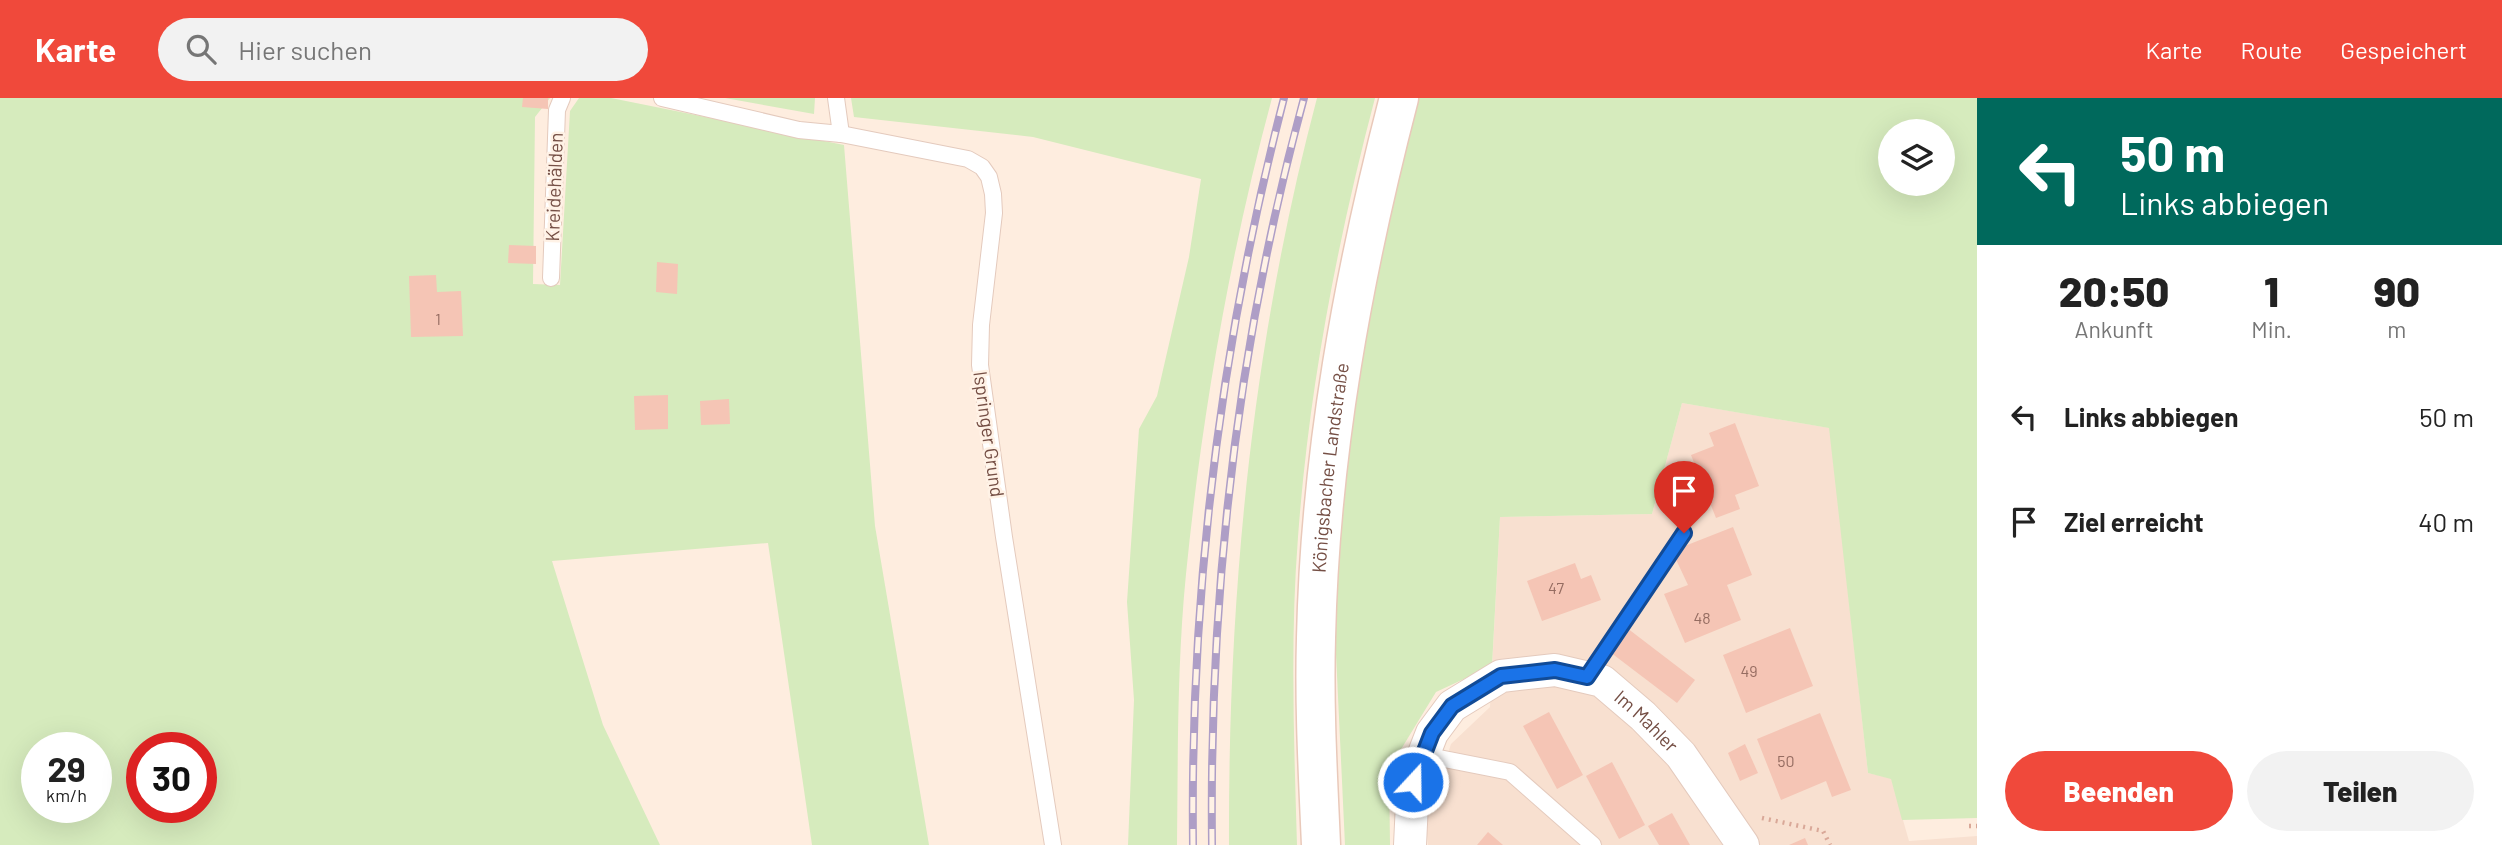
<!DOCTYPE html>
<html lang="de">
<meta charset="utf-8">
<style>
:root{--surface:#fff;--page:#f2f2f2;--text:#222;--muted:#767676;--accent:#f0493b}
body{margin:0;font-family:Barlow,sans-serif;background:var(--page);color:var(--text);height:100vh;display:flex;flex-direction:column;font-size:26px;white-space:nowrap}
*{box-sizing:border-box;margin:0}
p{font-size:23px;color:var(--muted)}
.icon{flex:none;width:38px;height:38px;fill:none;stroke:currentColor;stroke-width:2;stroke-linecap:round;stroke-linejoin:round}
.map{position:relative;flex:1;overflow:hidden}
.sheet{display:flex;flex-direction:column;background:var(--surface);width:525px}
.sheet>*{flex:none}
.guide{background:#00695c;color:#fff;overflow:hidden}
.fabs{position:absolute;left:1878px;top:21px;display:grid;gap:14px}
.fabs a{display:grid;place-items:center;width:77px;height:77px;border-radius:50%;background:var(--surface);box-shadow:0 7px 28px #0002;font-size:35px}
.speed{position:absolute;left:21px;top:634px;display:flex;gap:14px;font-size:35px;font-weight:700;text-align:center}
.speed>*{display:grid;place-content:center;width:91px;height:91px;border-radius:50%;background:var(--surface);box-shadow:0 7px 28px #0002;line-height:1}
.speed small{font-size:18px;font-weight:400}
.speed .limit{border:10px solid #d22;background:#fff;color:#111}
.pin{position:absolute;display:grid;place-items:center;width:60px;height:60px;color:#fff;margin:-72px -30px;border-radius:50% 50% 50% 0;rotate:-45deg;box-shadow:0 0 7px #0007}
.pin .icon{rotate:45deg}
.me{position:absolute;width:77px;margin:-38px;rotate:21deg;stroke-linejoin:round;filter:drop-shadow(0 0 5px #0008)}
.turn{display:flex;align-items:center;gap:24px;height:147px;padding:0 28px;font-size:32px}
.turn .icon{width:91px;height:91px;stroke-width:2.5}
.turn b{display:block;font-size:49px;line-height:60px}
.eta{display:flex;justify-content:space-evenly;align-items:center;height:119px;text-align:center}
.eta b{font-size:42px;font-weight:800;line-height:49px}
.action{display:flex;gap:14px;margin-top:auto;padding:14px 28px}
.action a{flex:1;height:80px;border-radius:42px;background:var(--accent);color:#fff;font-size:28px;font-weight:800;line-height:80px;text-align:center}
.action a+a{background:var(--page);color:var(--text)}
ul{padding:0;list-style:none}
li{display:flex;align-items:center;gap:21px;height:105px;padding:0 28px}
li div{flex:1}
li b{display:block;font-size:26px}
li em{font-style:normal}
header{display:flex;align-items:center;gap:42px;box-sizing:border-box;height:98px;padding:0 35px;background:var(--accent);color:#fff}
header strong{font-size:33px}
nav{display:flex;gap:38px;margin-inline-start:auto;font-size:24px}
.search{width:490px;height:63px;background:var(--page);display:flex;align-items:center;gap:18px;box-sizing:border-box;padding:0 24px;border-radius:38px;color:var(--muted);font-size:26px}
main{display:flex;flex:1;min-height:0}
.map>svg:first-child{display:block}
</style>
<header>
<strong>Karte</strong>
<div class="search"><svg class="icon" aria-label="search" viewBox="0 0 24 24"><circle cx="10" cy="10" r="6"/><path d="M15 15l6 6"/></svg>Hier suchen</div>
<nav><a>Karte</a><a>Route</a><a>Gespeichert</a></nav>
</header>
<main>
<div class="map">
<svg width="1977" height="747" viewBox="0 0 1977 747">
<rect width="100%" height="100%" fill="#feeddf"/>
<polygon fill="#f8e0d0" points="1682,305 1830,330 1868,675 1891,680 1909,743 1977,738 1977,747 1428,747 1426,725 1451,646 1490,609 1500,419 1652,416"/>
<g fill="#d6ebbd" fill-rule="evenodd">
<path d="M0 0H550L535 19 533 186 560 187 570 13 579 0H611L844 47 875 428 929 747H812L768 445 552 463 603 627 660 747H0ZM37 649H96V709H37ZM142 649H201V709H142Z"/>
<polygon points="725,0 815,0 814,16"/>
<path d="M851 0H1272C1230 155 1202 316 1186 476 1177 566 1178 657 1177 747H1128L1134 602 1127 504 1139 331 1157 298 1189 159 1201 81 1033 39 854 19Z"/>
<path d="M1317 0H1375C1337 144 1309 290 1298 439 1290 541 1294 644 1297 747H1229C1228 494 1252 245 1317 0Z"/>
<path d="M1418 0H1977V720L1902 722 1891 681 1868 675 1829 330 1682 305 1652 416 1500 419 1492 568 1436 594 1389 671 1390 747H1345L1332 471 1379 133ZM1890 33H1942V86H1890Z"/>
</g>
<g fill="#f5c5b5">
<polygon points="523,0 548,0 548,11 522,9"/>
<polygon points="509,147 536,148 536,166 508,165"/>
<polygon points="657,164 678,166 677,196 656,194"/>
<polygon points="436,177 437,194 461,193 463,238 411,239 409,178"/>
<polygon points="668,297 668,331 635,332 634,298"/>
<polygon points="729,301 730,326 701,327 700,303"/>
<polygon points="1735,325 1759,388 1735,397 1740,411 1716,420 1691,357 1714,348 1709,335"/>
<polygon points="1733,429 1752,477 1727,487 1741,522 1685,545 1664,496 1688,487 1672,453"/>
<polygon points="1575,465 1581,481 1591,477 1601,502 1542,523 1527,483"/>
<polygon points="1627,530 1695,582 1677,605 1610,554"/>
<polygon points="1790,530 1813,588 1746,615 1723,557"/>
<polygon points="1549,614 1583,677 1557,691 1523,628"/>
<polygon points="1820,615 1851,692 1832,699 1826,683 1781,702 1757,641"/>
<polygon points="1745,646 1758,675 1740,683 1728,655"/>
<polygon points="1612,664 1645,727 1619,741 1586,678"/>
<polygon points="1672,715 1690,747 1659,747 1648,728"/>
<polygon points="1488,734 1503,747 1477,747"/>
<polygon points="1805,740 1808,747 1789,747"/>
</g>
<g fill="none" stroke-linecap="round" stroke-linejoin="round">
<defs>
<g id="lane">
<polyline points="662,0 799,32 841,36 968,61 982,69 989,79 993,96 994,115 981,227 980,267 1004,439 1053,747"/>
<polyline points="836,0 841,36"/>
<polyline points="551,180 557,12 562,0"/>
<polyline points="1587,579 1684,435"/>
<polyline points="1424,657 1510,674 1593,747"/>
</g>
<g id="street">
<path id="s1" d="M1410 747 1413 684 1432 635 1452 608 1501 578 1555 572 1602 583 1643 618 1681 657 1743 747"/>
</g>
<g id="secondary">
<path id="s2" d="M1321 747C1318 678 1314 609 1316 540 1320 357 1353 177 1399 0"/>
</g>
</defs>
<use href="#lane" stroke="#e4cabd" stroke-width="18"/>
<use href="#street" stroke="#e4cabd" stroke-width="34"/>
<use href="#secondary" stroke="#e9c9ba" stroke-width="41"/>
<g stroke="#d9a898" stroke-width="4.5" stroke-dasharray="2 5" stroke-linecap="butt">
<polyline points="1762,720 1823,733 1830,747"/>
<polyline points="1969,728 1977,728"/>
</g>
<use href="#lane" stroke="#fff" stroke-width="16"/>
<use href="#street" stroke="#fff" stroke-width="32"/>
<use href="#secondary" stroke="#fff" stroke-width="38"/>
<defs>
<g id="rail">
<path d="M1193 747C1190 496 1221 243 1284 0"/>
<path d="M1212 747C1209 496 1238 242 1304 0"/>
</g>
</defs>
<use href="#rail" stroke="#ae9ec6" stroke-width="8"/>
<use href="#rail" stroke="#fff2e6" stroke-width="5" stroke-dasharray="16" stroke-linecap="butt"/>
</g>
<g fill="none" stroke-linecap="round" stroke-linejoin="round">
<defs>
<polyline id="route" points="1413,684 1432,635 1452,608 1501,578 1555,572 1587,579 1684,435"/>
</defs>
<use href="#route" stroke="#114b97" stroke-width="18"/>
<use href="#route" stroke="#1a73e8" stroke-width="12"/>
</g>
<g text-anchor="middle" stroke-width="5" stroke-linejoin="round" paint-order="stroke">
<g font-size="16" fill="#956c61">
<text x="438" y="227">1</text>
<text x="1556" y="496">47</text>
<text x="1702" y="526">48</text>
<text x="1749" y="579">49</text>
<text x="1786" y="669">50</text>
</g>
<g font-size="19" fill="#754f45" stroke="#fff2e6">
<text transform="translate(554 89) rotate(-88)" y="7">Kreidehälden</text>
<text transform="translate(989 336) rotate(82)" y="7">Ispringer Grund</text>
<text dy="7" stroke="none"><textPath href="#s2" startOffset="378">Königsbacher Landstraße</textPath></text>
<text dy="7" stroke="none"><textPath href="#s1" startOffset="369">Im Mahler</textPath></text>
</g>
</g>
</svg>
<div class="fabs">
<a><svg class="icon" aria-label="layers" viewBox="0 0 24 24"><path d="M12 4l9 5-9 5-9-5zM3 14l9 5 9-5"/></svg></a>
</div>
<div class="speed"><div>29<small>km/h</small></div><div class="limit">30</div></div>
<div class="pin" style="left:1684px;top:435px;background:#d93025"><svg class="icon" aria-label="arrive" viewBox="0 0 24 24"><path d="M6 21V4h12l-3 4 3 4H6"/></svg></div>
<svg class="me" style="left:1413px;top:684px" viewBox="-20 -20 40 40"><circle r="17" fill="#1a73e8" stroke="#fff" stroke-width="3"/><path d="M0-11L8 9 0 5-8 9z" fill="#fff"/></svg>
</div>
<section class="sheet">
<div class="guide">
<div class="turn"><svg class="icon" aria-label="left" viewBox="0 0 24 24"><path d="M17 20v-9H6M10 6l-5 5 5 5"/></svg><div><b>50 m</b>Links abbiegen</div></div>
</div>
<div class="eta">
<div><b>20:50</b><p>Ankunft</p></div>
<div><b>1</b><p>Min.</p></div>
<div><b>90</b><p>m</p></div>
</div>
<ul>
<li><svg class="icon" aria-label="left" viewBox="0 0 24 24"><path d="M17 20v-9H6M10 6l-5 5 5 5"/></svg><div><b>Links abbiegen</b></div><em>50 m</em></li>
<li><svg class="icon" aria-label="arrive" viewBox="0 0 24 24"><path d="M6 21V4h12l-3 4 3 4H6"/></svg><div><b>Ziel erreicht</b></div><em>40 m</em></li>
</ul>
<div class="action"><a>Beenden</a><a>Teilen</a></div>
</section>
</main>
